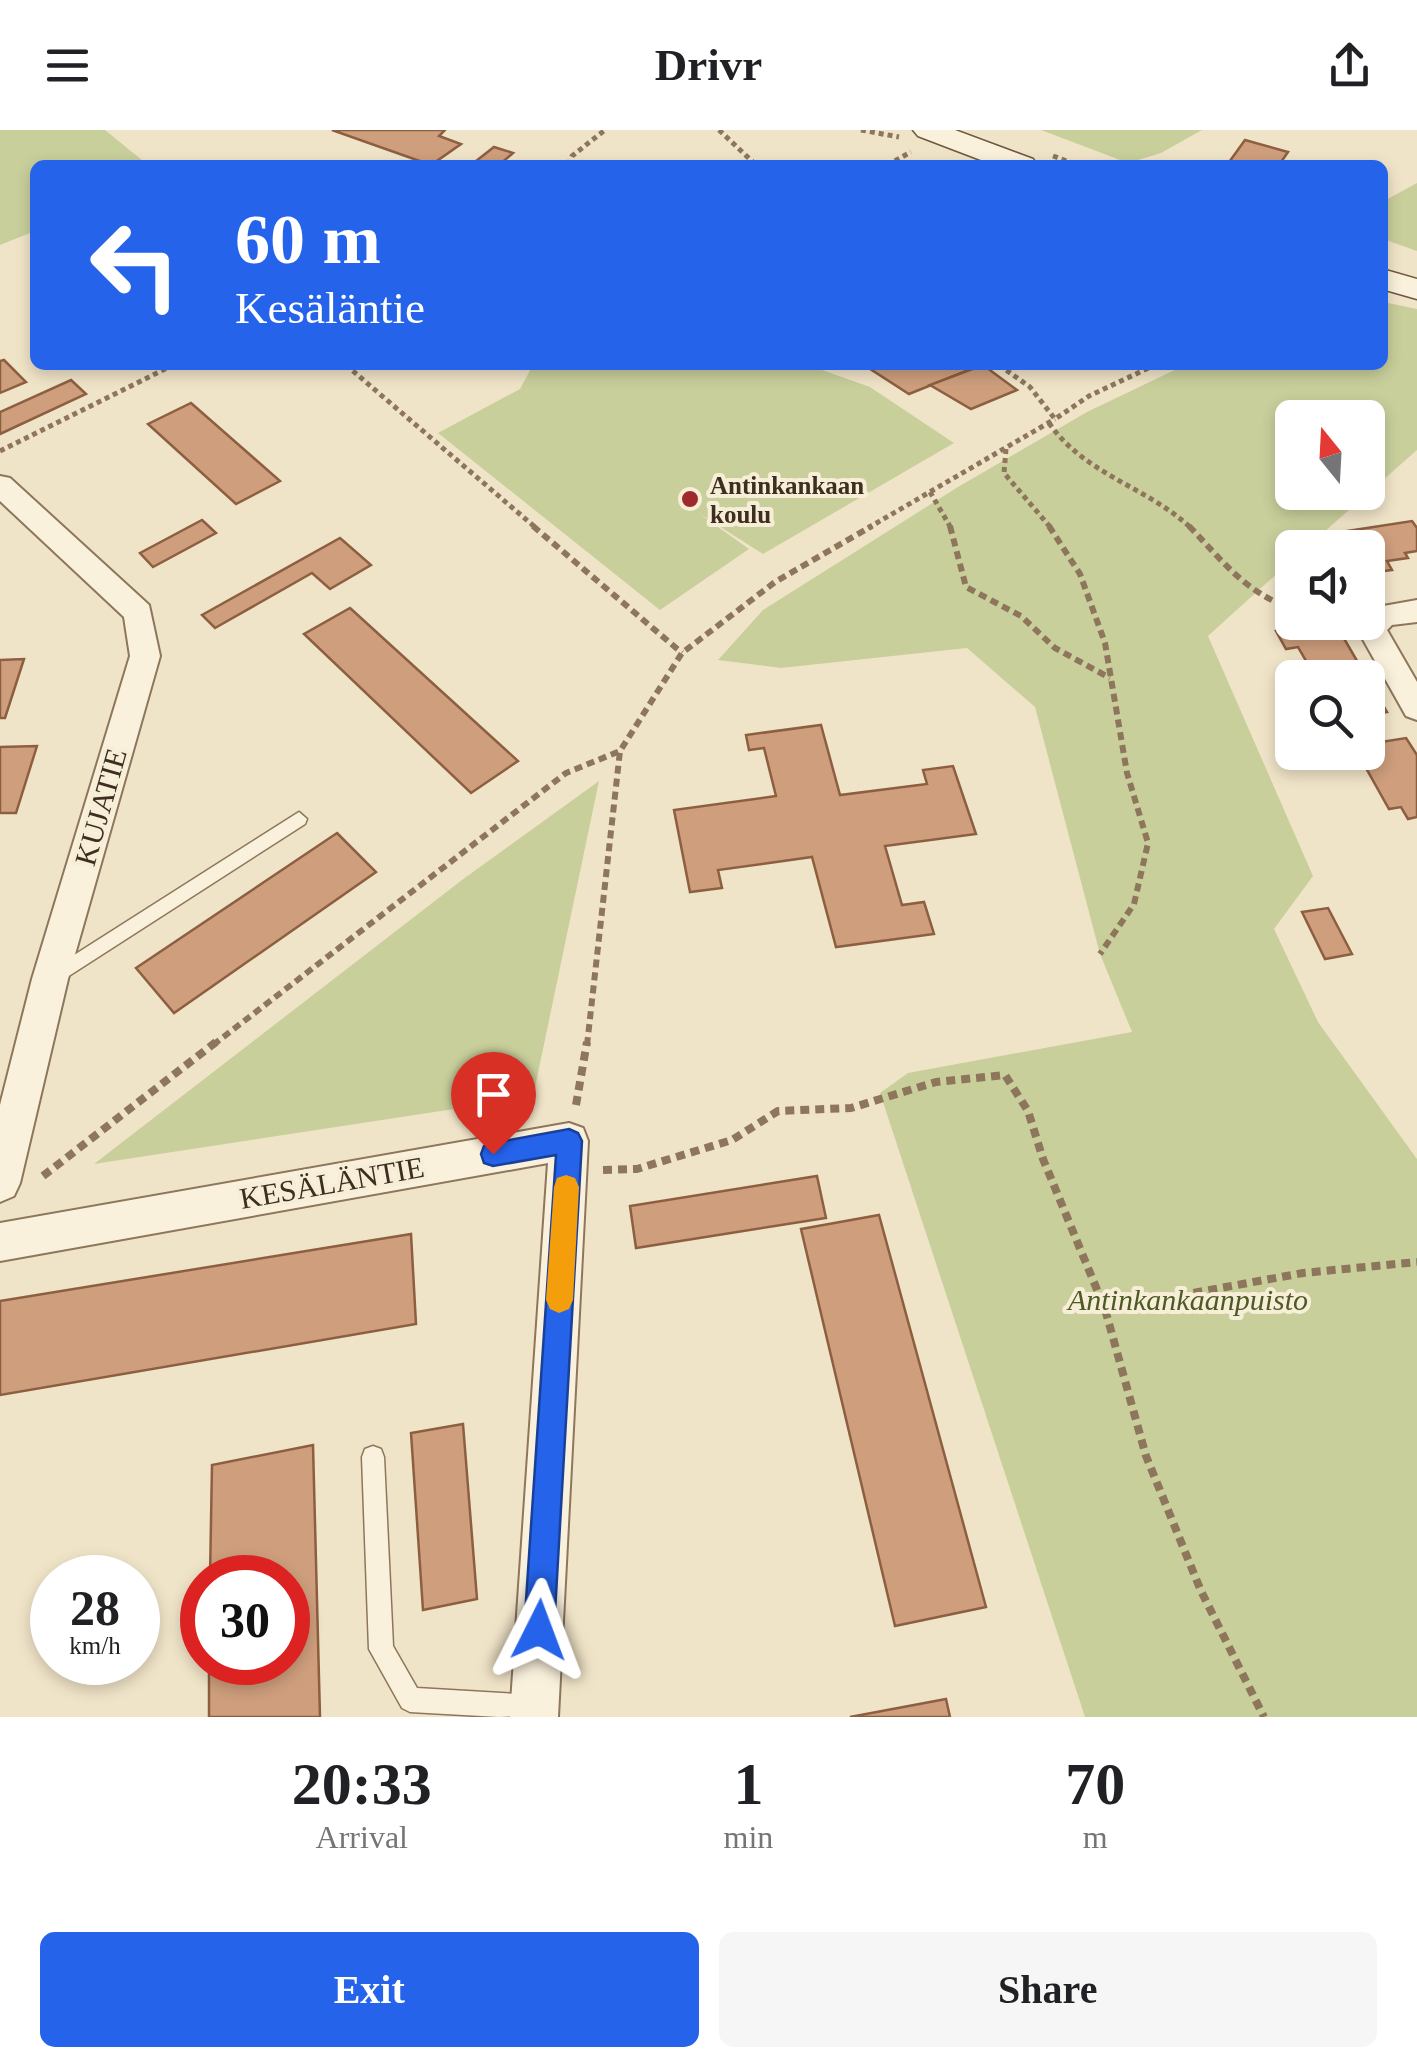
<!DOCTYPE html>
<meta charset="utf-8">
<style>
:root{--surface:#fff;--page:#f6f6f6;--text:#202124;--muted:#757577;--accent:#2563eb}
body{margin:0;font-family:Georgia,serif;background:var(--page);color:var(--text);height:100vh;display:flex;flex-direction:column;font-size:38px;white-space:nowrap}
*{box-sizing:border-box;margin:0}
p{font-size:32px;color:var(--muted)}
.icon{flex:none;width:55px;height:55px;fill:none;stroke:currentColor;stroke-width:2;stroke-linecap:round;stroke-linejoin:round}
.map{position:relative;height:1587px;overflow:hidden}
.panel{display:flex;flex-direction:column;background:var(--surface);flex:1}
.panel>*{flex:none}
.top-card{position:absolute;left:30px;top:30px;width:1358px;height:210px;border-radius:15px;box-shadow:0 5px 15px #0003;background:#2563eb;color:#fff;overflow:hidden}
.needle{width:65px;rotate:342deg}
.buttons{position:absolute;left:1275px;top:270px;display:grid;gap:20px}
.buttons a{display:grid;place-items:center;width:110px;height:110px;border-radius:15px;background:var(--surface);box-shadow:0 5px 15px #0003;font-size:50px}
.speed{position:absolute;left:30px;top:1425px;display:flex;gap:20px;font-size:50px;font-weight:700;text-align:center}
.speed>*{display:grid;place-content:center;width:130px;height:130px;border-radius:50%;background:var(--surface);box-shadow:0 5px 15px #0003;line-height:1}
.speed small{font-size:25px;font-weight:400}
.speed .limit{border:15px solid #d22;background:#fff;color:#111}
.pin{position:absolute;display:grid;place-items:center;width:85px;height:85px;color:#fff;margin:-102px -42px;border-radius:50% 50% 50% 0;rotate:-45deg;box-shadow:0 0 10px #0007}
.pin .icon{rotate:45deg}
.me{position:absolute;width:110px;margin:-55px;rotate:3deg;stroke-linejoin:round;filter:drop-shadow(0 0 8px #0008)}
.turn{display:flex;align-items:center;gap:35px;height:210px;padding:0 40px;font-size:45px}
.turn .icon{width:130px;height:130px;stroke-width:2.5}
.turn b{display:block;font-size:70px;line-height:85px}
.eta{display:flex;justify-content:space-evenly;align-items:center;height:170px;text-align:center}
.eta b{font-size:60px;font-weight:700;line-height:70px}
.button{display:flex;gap:20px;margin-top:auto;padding:20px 40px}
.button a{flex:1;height:115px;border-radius:15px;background:var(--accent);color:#fff;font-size:40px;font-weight:700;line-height:115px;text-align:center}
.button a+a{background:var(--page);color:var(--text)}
header{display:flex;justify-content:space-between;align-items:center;height:130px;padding:0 40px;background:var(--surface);font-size:45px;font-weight:700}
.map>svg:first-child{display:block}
</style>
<header><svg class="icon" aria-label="menu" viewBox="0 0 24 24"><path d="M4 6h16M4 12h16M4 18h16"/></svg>Drivr<svg class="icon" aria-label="share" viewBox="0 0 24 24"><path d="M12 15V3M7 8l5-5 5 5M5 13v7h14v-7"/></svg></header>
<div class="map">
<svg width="1417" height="1587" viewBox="0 0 1417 1587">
<rect width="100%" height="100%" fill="#f0e4c8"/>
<g fill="#c9cf9b" fill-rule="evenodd">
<polygon points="0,0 105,0 148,35 35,35 35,101 0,115"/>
<polygon points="1041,0 1202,0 1161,23 1128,33"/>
<polygon points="1417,53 1417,121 1383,109 1382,72"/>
<path d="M1383 172 1417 179V320L1307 417 1292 418V430L1208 506 1313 746 1274 799 1318 892 1417 1029V1587H1085L880 963 908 943 1132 902 1100 824 1035 577 967 518 781 538 718 530 763 480 958 357 1087 282 1185 235H1382ZM1292 288H1368V362H1292Z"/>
<polygon points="533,235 808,235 870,257 954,313 763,424 697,382 749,419 660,480 438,303 520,259"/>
<polygon points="599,651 533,967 94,1034 462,750"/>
</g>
<g fill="#cf9f7d" stroke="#8d5f41" stroke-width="2.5">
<polygon points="332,0 445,0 439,6 461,14 431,35"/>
<polygon points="1245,10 1288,22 1279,35 1227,35"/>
<polygon points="494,17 513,23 499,35 471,35"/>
<polygon points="4,230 26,252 0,263 0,231"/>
<polygon points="864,235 981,235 909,264"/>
<polygon points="983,235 1017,260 971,279 930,255"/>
<polygon points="71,250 86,264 0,304 0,282"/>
<polygon points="191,273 280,351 236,374 148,294"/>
<polygon points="202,390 216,403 153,437 140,423"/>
<polygon points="1412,391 1417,398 1417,421 1405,423 1408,428 1387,431 1392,440 1368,443 1368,418 1337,418 1328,404"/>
<polygon points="340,408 371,435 330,459 312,443 215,498 202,485"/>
<polygon points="350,478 518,631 471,663 304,504"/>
<polygon points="1335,493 1367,548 1304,548 1301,543 1312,541 1298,517 1286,519 1276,501"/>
<polygon points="24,529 5,588 0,588 0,530"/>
<polygon points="1368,549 1387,582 1368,585"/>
<polygon points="821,595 840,665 927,654 923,640 953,636 976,704 885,716 902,775 924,772 934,804 836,817 812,727 718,740 722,758 690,762 674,680 776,666 764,618 749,620 746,605"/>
<polygon points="1406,608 1417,625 1417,687 1408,689 1401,677 1389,679 1357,622 1368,622 1368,614"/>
<polygon points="37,616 16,683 0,683 0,617"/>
<polygon points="337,703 376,742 174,883 136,838"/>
<polygon points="1328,778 1352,824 1325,829 1302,782"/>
<polygon points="817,1046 826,1088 636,1118 630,1076"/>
<polygon points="879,1085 986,1477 895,1496 801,1099"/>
<polygon points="411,1104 416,1194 0,1265 0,1171"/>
<polygon points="463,1294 477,1469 423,1480 411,1303"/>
<polygon points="313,1315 320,1587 209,1587 209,1532 288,1532 288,1448 210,1448 212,1335"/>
<polygon points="946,1569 950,1587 850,1587"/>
</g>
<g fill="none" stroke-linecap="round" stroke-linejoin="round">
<defs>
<g id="lane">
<polygon points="299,682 307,689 305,694 61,851 55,854 49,851 46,846 49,841"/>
<polygon points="373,1316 381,1319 384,1327 393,1516 417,1558 534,1565 542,1569 546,1577 542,1585 499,1587 410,1582 402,1578 369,1519 362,1327 365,1319"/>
</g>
<g id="street">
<polygon points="0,346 10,348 149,475 160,526 68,849 20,1053 14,1066 0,1072 0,975 32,849 130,526 124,487 0,371"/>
<polygon points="1417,470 1417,492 1392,495 1387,500 1417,552 1417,590 1406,586 1356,497 1359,492 1368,492 1368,483 1372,478"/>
<polygon points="569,993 583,998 588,1011 558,1587 510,1587 548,1033 0,1131 0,1093"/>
</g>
<g id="secondary">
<polygon points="913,0 955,0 1033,29 1037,35 994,35 918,6"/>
<polygon points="1382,139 1417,149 1417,169 1382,159"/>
</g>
</defs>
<use href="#lane" stroke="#8d765c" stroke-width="3"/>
<use href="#street" stroke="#8d765c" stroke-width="4"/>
<use href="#secondary" stroke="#6f573f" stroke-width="3"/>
<g stroke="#8d765c" stroke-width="5" stroke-dasharray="5 4" stroke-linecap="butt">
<polyline points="719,0 756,35"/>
<polyline points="861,0 899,7"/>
<polyline points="1053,26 1078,35"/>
<polyline points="568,35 572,26 605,0"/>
<polyline points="887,35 911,22"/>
<polyline points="346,235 536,398"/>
<polyline points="999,235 1030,257 1055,289 1089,266 1155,235"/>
<path d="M1049 293C1085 345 1146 356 1191 398"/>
<polyline points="1006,319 1004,343 1051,398"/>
<polyline points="0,321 173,235"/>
<polyline points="930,362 951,398"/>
<polyline points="868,398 1055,289"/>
</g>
<g stroke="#8d765c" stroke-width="6" stroke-dasharray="8 5" stroke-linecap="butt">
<polyline points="533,396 682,523"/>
<polyline points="950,396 966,457 1021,486 1055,518 1110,548"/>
<polyline points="1049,396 1080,444 1105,513 1127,643 1148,713 1134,774 1100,824"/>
<path d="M1189 396C1221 429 1246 464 1292 478"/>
<polyline points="213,915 566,643 620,621"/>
<polyline points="587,915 620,621 682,523 775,452 872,396"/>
</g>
<g stroke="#8d765c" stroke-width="8" stroke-dasharray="9 6" stroke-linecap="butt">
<polyline points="576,975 587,912"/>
<polyline points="603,1040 637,1039 732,1010 778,981 851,978 936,952 1005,945 1028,981 1043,1029 1105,1179 1146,1326 1201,1461 1264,1587"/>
<polyline points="43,1046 216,912"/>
<polyline points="1105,1179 1303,1143 1417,1132"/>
</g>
<use href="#lane" fill="#faf1dc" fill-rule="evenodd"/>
<use href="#street" fill="#faf1dc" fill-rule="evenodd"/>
<use href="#secondary" fill="#faf1dc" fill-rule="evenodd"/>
</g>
<polygon fill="#2563eb" stroke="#184099" stroke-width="2.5" points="569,999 578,1003 582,1011 554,1500 550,1511 539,1516 529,1511 524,1500 556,1025 493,1036 484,1033 481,1024 484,1016 493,1013"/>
<polygon fill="#f59e0b" points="566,1045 575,1048 579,1057 573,1170 569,1179 559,1183 550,1179 546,1170 554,1057 557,1048"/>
<circle fill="#9e2a2b" stroke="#f7eed8" stroke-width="4" cx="690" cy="369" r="10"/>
<g text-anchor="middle" stroke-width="8" stroke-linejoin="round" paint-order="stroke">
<g font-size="25" font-weight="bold" fill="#3d2e20" stroke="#f7eed8" text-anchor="start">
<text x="710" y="364">Antinkankaan<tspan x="710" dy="29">koulu</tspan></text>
</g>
<g font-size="30" fill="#3d2e20" stroke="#f7eed8">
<text transform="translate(101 677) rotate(-74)" y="10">KUJATIE</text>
<text transform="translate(332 1053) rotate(-10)" y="10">KESÄLÄNTIE</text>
</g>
<g font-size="30" font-style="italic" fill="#4d5a26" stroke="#f7eed8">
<text x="1188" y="1180">Antinkankaanpuisto</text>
</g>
</g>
</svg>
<div class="buttons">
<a><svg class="needle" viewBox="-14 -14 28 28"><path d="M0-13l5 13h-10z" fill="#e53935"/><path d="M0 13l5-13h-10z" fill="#757577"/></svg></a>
<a><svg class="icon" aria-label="sound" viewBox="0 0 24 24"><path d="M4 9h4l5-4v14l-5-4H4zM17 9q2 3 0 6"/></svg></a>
<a><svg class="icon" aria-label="search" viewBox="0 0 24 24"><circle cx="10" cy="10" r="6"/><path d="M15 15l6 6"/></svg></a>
</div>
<div class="speed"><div>28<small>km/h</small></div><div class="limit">30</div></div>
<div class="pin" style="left:493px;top:1024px;background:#d93025"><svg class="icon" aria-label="arrive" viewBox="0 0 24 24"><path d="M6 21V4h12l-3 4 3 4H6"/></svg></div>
<svg class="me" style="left:539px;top:1500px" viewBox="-20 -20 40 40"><path d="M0-17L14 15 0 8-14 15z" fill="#2563eb" stroke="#fff" stroke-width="4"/></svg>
<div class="top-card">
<div class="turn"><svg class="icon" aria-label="left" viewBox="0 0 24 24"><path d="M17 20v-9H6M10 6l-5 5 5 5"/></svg><div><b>60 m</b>Kesäläntie</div></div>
</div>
</div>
<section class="panel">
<div class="eta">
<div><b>20:33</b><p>Arrival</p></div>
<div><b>1</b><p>min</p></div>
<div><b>70</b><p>m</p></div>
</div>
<div class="button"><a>Exit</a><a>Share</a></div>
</section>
